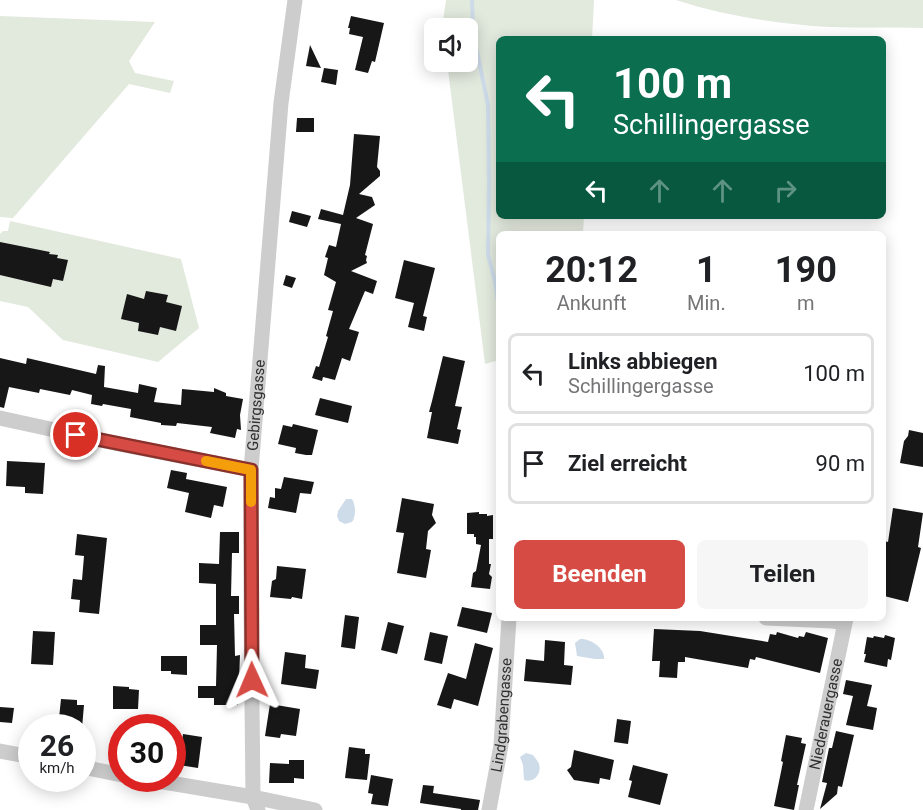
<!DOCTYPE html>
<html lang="de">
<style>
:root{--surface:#fff;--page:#f6f6f6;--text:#202124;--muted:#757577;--line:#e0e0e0;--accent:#d64b44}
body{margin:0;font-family:Roboto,sans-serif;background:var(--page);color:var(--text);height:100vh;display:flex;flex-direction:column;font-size:22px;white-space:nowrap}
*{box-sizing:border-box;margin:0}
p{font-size:20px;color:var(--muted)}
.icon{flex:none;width:33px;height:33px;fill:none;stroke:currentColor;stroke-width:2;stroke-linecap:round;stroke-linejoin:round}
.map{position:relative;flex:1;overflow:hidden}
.drawer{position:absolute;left:496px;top:231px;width:390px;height:390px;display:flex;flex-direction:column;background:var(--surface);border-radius:9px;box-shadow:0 3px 15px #0003}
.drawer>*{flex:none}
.top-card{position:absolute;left:496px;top:36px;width:390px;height:183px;border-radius:9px;box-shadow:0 3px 15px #0003;background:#0b6e4f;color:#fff;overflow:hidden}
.tools{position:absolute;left:424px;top:18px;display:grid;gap:12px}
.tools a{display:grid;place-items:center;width:54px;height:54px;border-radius:9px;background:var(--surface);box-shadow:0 3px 15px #0003;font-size:30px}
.speed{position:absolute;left:18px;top:714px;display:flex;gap:12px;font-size:30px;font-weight:700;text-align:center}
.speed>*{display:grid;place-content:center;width:78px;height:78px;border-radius:50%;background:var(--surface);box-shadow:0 3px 15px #0003;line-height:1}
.speed small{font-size:15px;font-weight:400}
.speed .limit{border:9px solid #d22;background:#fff;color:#111}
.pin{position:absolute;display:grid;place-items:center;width:51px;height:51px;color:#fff;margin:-26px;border:3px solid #fff;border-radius:50%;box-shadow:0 2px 6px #0007}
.me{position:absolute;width:66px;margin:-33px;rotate:359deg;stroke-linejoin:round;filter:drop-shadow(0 0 4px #0008)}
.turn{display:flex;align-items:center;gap:21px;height:126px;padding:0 18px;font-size:27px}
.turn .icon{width:78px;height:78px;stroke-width:2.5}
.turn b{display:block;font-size:42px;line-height:51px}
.lanes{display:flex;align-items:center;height:57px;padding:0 18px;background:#0003;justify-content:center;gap:30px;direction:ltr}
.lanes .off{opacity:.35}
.eta{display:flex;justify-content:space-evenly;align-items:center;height:102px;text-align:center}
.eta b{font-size:36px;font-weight:700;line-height:42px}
.action{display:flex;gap:12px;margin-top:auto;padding:12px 18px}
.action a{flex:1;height:69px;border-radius:9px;background:var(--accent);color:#fff;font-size:24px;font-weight:700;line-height:69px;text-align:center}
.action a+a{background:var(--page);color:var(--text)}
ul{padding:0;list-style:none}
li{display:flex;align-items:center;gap:18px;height:81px;margin:0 12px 9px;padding:0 6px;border:3px solid var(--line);border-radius:9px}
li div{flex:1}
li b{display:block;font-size:22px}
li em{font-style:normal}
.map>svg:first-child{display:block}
</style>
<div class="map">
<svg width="923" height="810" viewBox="0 0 923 810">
<rect width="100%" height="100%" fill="#fff"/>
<g fill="#e2e9dd">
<polygon points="446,0 594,0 592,39 500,39 500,216 584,216 583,234 500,234 499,360 485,364 447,62 468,62 468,28 442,28"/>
<path d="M676 0H923V28C892 27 861 28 830 27 779 24 725 16 676 0Z"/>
<polygon points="0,16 155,22 129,61 135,73 174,81 170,93 129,84 13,218 0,217"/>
<polygon points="10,221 181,259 199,328 158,362 63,340 28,307 0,301 0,234 3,231 8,231"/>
</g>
<g fill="#cedcea">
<path d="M346 499H352C356 506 356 516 352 522L345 524 339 521 337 516 338 511Z"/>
<path d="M580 639C590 638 605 648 604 659H595L577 656 575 643Z"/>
<path d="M526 753 533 755C535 758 538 761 539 764 542 775 533 783 524 780L523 765 520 757Z"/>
</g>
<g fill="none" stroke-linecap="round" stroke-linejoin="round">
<polyline stroke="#cedcea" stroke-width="4" points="472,0 473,32 488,105 489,183 488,255 495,281 500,316"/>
</g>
<g fill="#171717">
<polygon points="351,16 384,23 375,62 372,61 368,73 355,70 363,37 349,34 350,28 348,28"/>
<polygon points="310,45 321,68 306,66"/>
<polygon points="324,68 338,70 336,85 321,82"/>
<polygon points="297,118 314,118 314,132 296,132"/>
<polygon points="354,134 380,136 377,167 380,171 380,176 359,194 372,197 375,205 356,218 373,224 365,255 367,256 366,260 367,263 351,271 377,281 373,294 365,291 349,329 359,332 350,361 342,358 335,380 323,377 322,381 312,378 316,366 319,367 328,337 326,336 333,311 328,310 336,282 324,275 328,258 325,257 329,245 336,247 341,224 318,219 321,209 343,215 350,185"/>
<polygon points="292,211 311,216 307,227 289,222"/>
<polygon points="0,242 50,252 49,254 58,255 57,258 68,260 63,281 53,279 51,287 0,275"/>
<polygon points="404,260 435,268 423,316 427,317 424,331 408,327 414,303 395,298"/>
<polygon points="286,275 296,278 292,288 283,285"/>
<polygon points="146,291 168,295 166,302 182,306 176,331 160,327 158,335 138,331 139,323 121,319 127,294 144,299"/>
<polygon points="443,356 465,361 455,406 462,407 457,429 461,430 458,444 427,438 432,412 429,412 432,401"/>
<polygon points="0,358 26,364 27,358 96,374 98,365 105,366 104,387 138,393 139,384 157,388 154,402 181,405 182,389 214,392 214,388 226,393 226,396 243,399 240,415 241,430 237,429 235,438 210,433 212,427 177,423 176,426 161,425 161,423 130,417 131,409 103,404 102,406 91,404 92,395 72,390 70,395 40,389 39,393 9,387 4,408 0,407"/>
<polygon points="320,398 352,406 348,423 315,415"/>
<polygon points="293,424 318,430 312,455 306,455 295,453 296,448 278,444 283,425 292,427"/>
<polygon points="909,430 923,433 923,467 900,463 904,441 908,436"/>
<polygon points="7,461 45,463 43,494 25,493 25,487 6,486"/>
<polygon points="171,470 187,473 186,479 227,487 223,507 214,505 211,518 185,512 189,493 167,488"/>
<polygon points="284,477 314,482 311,494 300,493 296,513 268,508 270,497 275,498 275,488 281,489"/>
<polygon points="402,498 434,504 432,515 436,523 428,531 426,549 431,550 426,578 397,573 404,533 396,532"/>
<polygon points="893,508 923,513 918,547 921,548 908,602 884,596 884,541 888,542"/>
<polygon points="479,512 479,514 487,514 487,516 493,515 493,539 489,539 489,564 491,564 489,574 492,577 490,589 471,587 473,573 476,571 481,545 476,544 476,537 474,537 474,534 467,534 467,513"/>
<polygon points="220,532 239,532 239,553 232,553 231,596 239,596 239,614 234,614 235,656 240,655 238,705 214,705 214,698 198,698 198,686 216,686 217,645 200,645 200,625 216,625 216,584 199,583 199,563 219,564"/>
<polygon points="77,534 107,538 99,614 79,612 80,600 71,599 73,579 82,580 84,556 75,555"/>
<polygon points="277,566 306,569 302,599 292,597 291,599 270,597 272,581 276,579"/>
<polygon points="462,607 492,613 487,633 457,626"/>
<polygon points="345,615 359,617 355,649 341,647"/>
<polygon points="388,622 404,626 397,654 381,650"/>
<polygon points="654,629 700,631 768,642 770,634 776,635 777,632 798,638 799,636 804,637 806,632 828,638 820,673 756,657 755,660 750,659 748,668 685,657 685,662 678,662 677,678 659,677 660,661 652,661"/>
<polygon points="33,631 55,632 53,665 31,664"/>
<polygon points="430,632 448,636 442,664 424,660"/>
<polygon points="885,635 895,638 891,660 888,659 887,667 864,662 866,654 864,654 867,637 873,638 874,636 884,638"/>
<polygon points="545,640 565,642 564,665 573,666 571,685 524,681 526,659 544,661"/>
<polygon points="475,643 493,648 478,706 454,699 451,709 437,705 448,673 466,679"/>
<polygon points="285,652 306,655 305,668 319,670 316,689 281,684"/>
<polygon points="161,656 187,656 187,675 171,674 171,671 161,671"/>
<polygon points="846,680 872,685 867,706 877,708 873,730 846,725 853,696 843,694"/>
<polygon points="113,686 129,687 129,689 139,690 138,709 113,709"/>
<polygon points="61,699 77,700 77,705 84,705 82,728 58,728"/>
<polygon points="270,704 300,709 296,736 281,734 280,738 265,736"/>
<polygon points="0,707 14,708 12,723 0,722"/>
<polygon points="617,719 631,721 628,744 614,742"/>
<polygon points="836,731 854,735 842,787 838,786 837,794 820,809 827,783 822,782 829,748 832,748"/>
<polygon points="183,734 202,737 198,768 179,765"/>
<polygon points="786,735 802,738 801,743 806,744 797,785 799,785 794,810 774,806 783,762 781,761"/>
<polygon points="349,747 365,749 365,754 370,754 367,780 345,778"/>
<polygon points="574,750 614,760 610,780 600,778 599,784 574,780 567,770 571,767"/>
<polygon points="289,760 304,760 304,779 294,778 294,783 269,783 270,763 289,764"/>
<polygon points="633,765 668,774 660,805 628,797 632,781 629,780"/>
<polygon points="371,775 393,779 388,806 371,804 373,794 368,793"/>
<polygon points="423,785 434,786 433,793 480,800 478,810 461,810 461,809 420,803"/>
</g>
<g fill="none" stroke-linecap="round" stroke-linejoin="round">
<g stroke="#cdcdcd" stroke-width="15">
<polyline points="0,418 119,444 251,470"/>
<polyline points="766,618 833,621 845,623"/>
<polyline points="0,751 32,757"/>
<polyline points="82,767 122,775"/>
<polyline points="140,778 253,797 315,810"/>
<path id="s1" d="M258 810 253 797 251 610V470L281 103 295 0"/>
<path id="s2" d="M489 810 501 745 509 618"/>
<path id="s3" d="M806 810 846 618"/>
</g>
</g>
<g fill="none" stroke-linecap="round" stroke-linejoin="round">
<defs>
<polyline id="route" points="76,435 251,470 252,680"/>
</defs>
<use href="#route" stroke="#8b312c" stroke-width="15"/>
<use href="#route" stroke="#d64b44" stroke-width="10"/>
<polyline stroke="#f59e0b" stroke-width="10" points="206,461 251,470 251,502"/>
</g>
<g text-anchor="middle" stroke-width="6" stroke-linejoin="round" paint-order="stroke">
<g font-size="15" fill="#303030" stroke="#fff">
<text dy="5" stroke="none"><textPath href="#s1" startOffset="406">Gebirgsgasse</textPath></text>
<text dy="5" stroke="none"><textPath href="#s2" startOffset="96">Lindgrabengasse</textPath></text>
<text dy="5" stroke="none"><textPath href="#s3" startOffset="98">Niederauergasse</textPath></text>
</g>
</g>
</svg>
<div class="tools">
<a><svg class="icon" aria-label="sound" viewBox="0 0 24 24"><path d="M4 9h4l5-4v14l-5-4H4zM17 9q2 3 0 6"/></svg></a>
</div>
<div class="speed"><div>26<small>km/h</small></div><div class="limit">30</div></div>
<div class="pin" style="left:76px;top:435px;background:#d93025"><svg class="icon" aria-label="arrive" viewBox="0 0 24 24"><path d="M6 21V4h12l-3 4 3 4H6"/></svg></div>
<svg class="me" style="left:252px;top:680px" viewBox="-20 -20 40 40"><path d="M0-17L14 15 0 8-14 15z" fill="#d64b44" stroke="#fff" stroke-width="4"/></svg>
<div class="top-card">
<div class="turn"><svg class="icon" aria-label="left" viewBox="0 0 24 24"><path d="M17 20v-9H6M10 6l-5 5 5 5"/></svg><div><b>100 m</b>Schillingergasse</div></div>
<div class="lanes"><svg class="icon" aria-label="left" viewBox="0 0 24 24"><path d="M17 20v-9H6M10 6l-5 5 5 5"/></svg><svg class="icon off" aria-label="ahead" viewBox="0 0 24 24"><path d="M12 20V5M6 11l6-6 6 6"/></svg><svg class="icon off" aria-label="ahead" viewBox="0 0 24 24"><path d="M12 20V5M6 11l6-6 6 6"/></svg><svg class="icon off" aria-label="right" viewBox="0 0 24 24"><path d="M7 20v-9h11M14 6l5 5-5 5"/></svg></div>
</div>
<section class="drawer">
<div class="eta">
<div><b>20:12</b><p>Ankunft</p></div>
<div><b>1</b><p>Min.</p></div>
<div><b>190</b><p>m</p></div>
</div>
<ul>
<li><svg class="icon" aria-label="left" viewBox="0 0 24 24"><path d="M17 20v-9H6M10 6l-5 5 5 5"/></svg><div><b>Links abbiegen</b><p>Schillingergasse</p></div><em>100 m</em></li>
<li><svg class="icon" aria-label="arrive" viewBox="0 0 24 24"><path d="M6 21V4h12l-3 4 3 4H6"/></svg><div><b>Ziel erreicht</b></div><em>90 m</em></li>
</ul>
<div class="action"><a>Beenden</a><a>Teilen</a></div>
</section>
</div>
